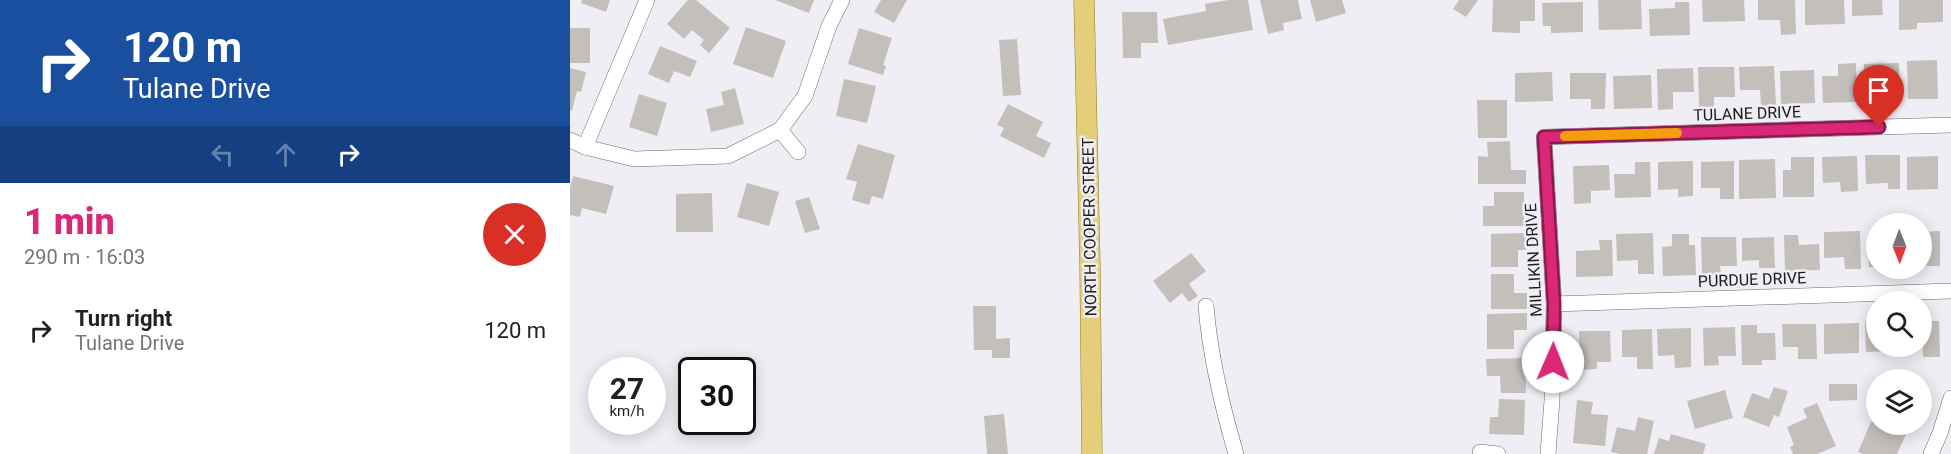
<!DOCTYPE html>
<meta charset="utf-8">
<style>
:root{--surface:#fff;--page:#f2f2f2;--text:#202124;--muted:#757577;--accent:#db2777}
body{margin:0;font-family:Roboto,sans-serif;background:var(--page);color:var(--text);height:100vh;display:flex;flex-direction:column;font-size:22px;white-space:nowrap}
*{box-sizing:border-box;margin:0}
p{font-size:20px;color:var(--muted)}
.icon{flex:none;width:33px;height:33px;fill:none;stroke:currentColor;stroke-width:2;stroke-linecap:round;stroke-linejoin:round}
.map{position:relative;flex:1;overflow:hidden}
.panel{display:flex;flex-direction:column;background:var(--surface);width:570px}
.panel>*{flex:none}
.hud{background:#1a4fa0;color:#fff;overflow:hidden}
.needle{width:39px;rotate:179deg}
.buttons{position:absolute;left:1296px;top:213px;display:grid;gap:12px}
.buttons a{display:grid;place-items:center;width:66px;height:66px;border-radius:50%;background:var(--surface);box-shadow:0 3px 15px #0003;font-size:30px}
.speed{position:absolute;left:18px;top:357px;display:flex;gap:12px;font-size:30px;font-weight:700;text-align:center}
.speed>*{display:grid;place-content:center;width:78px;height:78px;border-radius:50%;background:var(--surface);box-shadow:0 3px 15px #0003;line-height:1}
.speed small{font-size:15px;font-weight:400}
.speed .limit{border:3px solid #111;border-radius:9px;background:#fff;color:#111}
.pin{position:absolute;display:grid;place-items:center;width:51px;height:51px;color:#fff;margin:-62px -26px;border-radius:50% 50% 50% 0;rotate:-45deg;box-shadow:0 0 6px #0007}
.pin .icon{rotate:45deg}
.me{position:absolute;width:66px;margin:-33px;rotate:1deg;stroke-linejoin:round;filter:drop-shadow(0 0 4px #0008)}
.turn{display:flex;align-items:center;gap:21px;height:126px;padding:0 24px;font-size:27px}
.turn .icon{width:78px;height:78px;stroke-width:2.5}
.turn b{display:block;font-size:42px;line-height:51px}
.lanes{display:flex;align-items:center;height:57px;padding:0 24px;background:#0003;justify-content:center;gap:30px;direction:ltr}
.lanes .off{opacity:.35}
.round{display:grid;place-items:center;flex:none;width:63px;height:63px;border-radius:32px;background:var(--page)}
.headline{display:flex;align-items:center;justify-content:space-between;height:102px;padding:0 24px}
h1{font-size:36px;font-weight:800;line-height:45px;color:var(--accent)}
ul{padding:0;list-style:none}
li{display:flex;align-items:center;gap:18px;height:90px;padding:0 24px}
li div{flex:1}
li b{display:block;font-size:22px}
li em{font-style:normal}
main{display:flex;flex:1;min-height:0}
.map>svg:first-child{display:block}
</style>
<main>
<section class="panel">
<div class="hud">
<div class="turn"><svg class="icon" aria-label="right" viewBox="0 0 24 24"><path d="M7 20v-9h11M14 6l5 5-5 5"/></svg><div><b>120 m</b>Tulane Drive</div></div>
<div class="lanes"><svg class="icon off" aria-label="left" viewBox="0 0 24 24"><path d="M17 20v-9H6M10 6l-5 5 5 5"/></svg><svg class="icon off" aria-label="ahead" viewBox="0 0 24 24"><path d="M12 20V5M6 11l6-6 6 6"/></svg><svg class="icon" aria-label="right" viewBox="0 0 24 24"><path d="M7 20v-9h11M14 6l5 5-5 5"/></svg></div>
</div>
<div class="headline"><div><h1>1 min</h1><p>290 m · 16:03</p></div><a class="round" style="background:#d93025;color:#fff"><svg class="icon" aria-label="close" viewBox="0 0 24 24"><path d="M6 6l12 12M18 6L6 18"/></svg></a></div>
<ul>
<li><svg class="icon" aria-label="right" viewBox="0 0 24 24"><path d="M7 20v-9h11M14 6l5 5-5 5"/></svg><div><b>Turn right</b><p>Tulane Drive</p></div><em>120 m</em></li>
</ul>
</section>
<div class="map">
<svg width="1381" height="454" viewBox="0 0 1381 454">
<rect width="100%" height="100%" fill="#efeef5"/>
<g fill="#c4bfba">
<polygon points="12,0 40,0 36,12 11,3"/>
<polygon points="118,0 126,0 160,28 139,53 130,45 134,40 122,30 114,39 97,24"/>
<polygon points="205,0 244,0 239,13"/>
<polygon points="311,0 337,0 324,23 304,12"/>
<polygon points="658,0 678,0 683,30 598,45 593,19 636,11 635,4"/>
<polygon points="690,0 728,0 732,19 713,23 714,30 698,34"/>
<polygon points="740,0 772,0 776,13 746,22"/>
<polygon points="889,0 908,0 896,17 883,9"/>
<polygon points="923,0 965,0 965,21 950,21 950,33 922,32"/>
<polygon points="1028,0 1071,0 1072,29 1029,30"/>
<polygon points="1132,0 1174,0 1175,21 1133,22"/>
<polygon points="1188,0 1225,0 1226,34 1211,35 1210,20 1188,20"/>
<polygon points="1235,0 1274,0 1275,24 1235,25"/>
<polygon points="1282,0 1312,0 1313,15 1282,16"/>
<polygon points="1329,0 1373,0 1373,22 1347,23 1347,29 1329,30"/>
<polygon points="1013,2 1013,32 981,33 981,26 973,26 972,3"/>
<polygon points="1105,2 1119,2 1120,35 1080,36 1079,9 1105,8"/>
<polygon points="552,12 587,12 588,43 571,43 571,58 553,58"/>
<polygon points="176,27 216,41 203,78 163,64"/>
<rect x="0" y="28" width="20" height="35"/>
<polygon points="289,28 322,38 313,65 316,66 313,75 278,64"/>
<polygon points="447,39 451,95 433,96 429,40"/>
<polygon points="90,46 127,61 120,77 104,71 99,83 78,74"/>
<polygon points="1367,60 1368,99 1338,99 1337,61"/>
<polygon points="1286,63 1287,102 1253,103 1252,76 1268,76 1268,64"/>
<polygon points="1329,63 1329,101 1315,101 1315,89 1294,89 1294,64"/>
<polygon points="1204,66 1206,105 1191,106 1190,90 1170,90 1169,67"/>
<polygon points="1128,67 1164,67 1165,97 1144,97 1144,107 1129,107"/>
<polygon points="0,68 16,72 11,92 7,91 2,111 0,110"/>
<polygon points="1123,68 1124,92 1103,92 1103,109 1088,110 1087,69"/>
<polygon points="1244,70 1245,103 1211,104 1210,71"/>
<polygon points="982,72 983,101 945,102 945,73"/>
<polygon points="1000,73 1036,73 1035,109 1021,109 1021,99 1000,99"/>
<polygon points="1081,75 1082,108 1044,109 1043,76"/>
<polygon points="274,79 306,86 297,123 266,116"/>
<polygon points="165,88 174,124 141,132 136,109 154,105 151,92"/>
<polygon points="69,94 97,103 87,136 59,127"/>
<polygon points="907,100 937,100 937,138 908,138"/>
<polygon points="438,104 473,122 466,136 481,143 474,158 430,136 434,128 427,125"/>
<polygon points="940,141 941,170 956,170 956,184 908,184 908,156 918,157 917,142"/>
<polygon points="288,144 325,155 313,199 302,196 299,205 282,200 287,182 276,179"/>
<polygon points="1295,155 1330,155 1330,189 1318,189 1318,183 1296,184"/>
<polygon points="1287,156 1288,191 1271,192 1270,182 1253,183 1252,157"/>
<polygon points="1368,156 1368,189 1337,190 1337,157"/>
<polygon points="1221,157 1244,157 1244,197 1213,197 1213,170 1221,170"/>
<polygon points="1205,159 1206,198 1169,199 1169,160"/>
<polygon points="1123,161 1123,196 1108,197 1108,189 1088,190 1088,162"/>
<polygon points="1164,161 1164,199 1150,199 1150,188 1131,188 1131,162"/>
<polygon points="1065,162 1080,162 1081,197 1045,198 1044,174 1065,174"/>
<polygon points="1039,165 1040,190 1021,191 1021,203 1004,204 1003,166"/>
<polygon points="3,176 44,186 36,214 12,208 10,217 0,215 0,188"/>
<polygon points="177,183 209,192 199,226 167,217"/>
<polygon points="924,192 954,192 954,226 913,226 913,206 924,206"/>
<polygon points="142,193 143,232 106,232 106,194"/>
<polygon points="239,197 250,229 235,233 225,201"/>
<polygon points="1290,231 1291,269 1275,269 1274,257 1254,258 1254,232"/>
<polygon points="1370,231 1370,266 1352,266 1352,232"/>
<polygon points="956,233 956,250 948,250 948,267 921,267 921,234"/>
<polygon points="1083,233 1084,274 1068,274 1068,260 1047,261 1046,234"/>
<polygon points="1102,234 1119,234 1119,245 1125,245 1126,275 1093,276 1092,247 1102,246"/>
<polygon points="1214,235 1228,235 1229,245 1249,244 1250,270 1215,271"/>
<polygon points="1131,237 1166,237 1167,266 1150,266 1151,274 1132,274"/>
<polygon points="1204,237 1205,268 1189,268 1189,260 1172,261 1172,238"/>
<polygon points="1298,239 1306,239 1306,267 1299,267"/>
<polygon points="1029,240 1042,240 1043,276 1006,277 1006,251 1030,250"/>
<polygon points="621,253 636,271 619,284 628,296 619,302 612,293 600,303 583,281"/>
<polygon points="921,274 944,274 944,293 957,293 957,309 921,309"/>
<polygon points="403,306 426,306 426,339 440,338 440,358 422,358 422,350 404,350"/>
<polygon points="957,313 957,330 944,330 944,349 917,349 917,314"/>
<polygon points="1295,321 1306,321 1306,346 1331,346 1331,351 1296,352"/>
<polygon points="1352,321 1369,321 1370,357 1353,357"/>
<polygon points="1289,323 1289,353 1254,354 1254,324"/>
<polygon points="1212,324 1246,324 1247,359 1228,359 1228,347 1213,347"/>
<polygon points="1171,325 1187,325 1187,333 1205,333 1206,360 1192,360 1192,365 1172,365"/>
<polygon points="1165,327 1166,356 1148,356 1149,365 1134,366 1133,328"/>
<polygon points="1121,328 1121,367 1105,368 1104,355 1088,356 1087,329"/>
<polygon points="1082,329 1083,369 1067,369 1067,357 1052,357 1052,330"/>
<polygon points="1009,331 1040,331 1041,362 1027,362 1027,369 1010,370"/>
<polygon points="955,358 956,393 931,393 930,376 917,376 916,359"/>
<polygon points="1259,384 1287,384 1287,400 1259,401"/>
<polygon points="1204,387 1218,391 1209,417 1204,415 1199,427 1173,417 1182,393 1199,399"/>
<polygon points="1155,390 1163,418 1125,429 1117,401"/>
<polygon points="929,399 955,400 954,435 919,434 920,417 928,417"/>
<polygon points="1007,400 1023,402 1021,414 1038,415 1035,446 1003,443"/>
<polygon points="1247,403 1266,446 1247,454 1223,454 1220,447 1224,445 1217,427 1237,418 1233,409"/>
<polygon points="434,414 438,454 417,454 414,416"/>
<polygon points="1068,417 1084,421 1077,454 1051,454 1041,452 1047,427 1065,431"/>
<polygon points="1303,417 1306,419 1306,424 1319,424 1337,432 1327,454 1293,454 1288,452"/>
<polygon points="1101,434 1136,444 1133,454 1084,454 1089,438 1099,441"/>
</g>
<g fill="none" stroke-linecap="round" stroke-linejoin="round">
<defs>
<g id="minor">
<polyline points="210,130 228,152"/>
<polyline points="0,140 15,147 64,159 158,156 210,130 235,96 259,26 272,0"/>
<polyline points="15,147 77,0"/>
<polyline points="984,304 1381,291"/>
<path d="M636 306C640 356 652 406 666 454"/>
<polyline points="910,452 928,454"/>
<polyline points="978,454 982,400 984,304 974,137 1381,125"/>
<polyline points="1361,454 1370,433 1381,398"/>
</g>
<polyline id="major" points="514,0 520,266 522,454"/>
</defs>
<use href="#minor" stroke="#6b6a70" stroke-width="16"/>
<use href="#major" stroke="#927b20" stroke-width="21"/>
<use href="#minor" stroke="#fff" stroke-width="15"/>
<use href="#major" stroke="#e4ce7a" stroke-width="20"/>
</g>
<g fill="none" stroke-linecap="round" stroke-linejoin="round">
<defs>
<polyline id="route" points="983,362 984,304 974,137 1309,127"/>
</defs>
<use href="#route" stroke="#8e194d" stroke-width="15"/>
<use href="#route" stroke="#db2777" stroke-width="10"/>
<polyline stroke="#f59e0b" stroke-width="10" points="995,136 1107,133"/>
</g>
<g text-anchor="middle" stroke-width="5" stroke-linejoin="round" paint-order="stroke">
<g font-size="16" fill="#1b1b1d" stroke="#efeef5">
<text transform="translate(1177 113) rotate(-2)" y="6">TULANE DRIVE</text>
<text transform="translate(519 227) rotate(-91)" y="6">NORTH COOPER STREET</text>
<text transform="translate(963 260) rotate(-93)" y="6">MILLIKIN DRIVE</text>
<text transform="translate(1182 279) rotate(-2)" y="6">PURDUE DRIVE</text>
</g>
</g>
</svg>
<div class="buttons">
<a><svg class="needle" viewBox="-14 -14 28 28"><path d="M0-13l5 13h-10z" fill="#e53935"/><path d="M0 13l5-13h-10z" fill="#757577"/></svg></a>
<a><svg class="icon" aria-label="search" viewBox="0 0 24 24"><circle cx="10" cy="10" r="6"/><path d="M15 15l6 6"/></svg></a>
<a><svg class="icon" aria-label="layers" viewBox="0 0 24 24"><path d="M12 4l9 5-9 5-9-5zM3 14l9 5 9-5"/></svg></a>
</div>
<div class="speed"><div>27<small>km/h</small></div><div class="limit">30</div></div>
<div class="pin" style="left:1309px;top:127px;background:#d93025"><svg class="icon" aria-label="arrive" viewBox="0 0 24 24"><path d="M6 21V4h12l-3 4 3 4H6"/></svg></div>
<svg class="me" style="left:983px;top:362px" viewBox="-20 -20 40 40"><circle r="19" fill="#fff"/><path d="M0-13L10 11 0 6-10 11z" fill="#db2777"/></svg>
</div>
</main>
